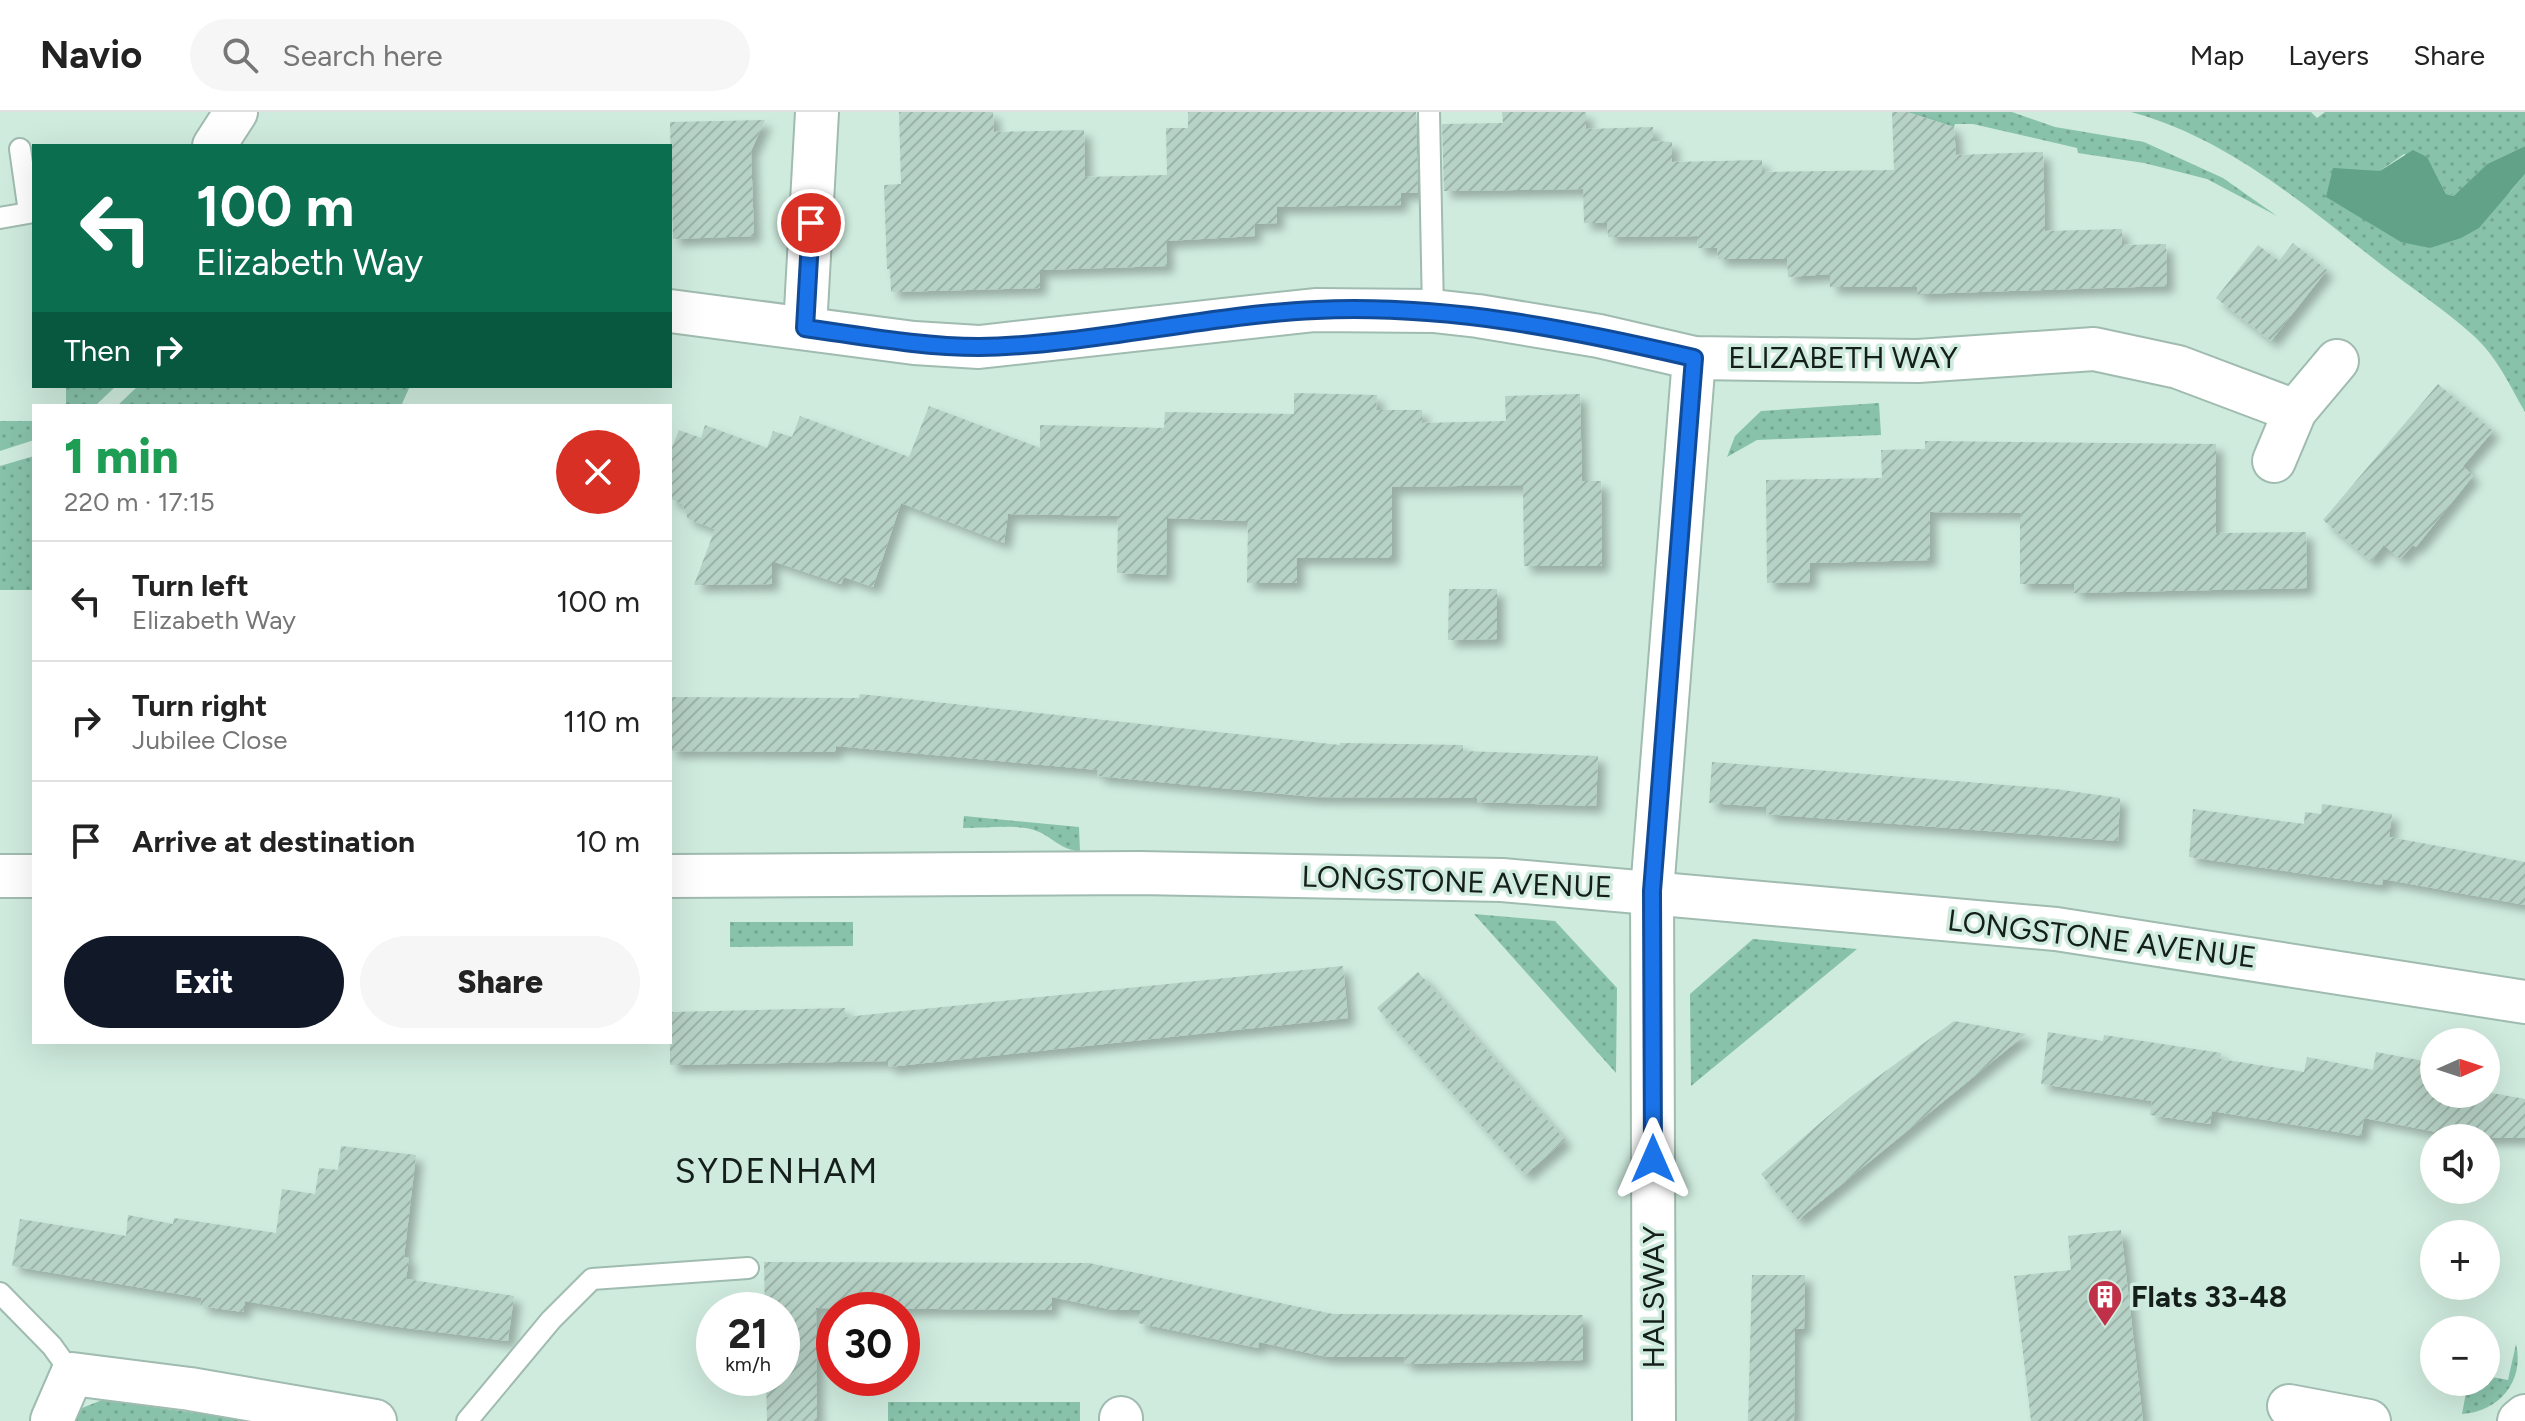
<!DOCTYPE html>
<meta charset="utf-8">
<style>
:root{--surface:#fff;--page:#f6f6f6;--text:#222;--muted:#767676;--line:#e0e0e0;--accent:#111827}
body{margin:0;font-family:Figtree,sans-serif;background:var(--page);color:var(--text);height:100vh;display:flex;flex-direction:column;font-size:30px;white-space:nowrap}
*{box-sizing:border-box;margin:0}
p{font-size:26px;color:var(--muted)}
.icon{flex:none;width:44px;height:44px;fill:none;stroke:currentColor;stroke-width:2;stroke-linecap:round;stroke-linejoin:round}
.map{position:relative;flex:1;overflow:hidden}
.side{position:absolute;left:32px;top:292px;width:640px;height:640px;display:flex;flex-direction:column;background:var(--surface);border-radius:0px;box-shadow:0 8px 32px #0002}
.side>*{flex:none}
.guide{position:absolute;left:32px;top:32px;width:640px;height:244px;border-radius:0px;box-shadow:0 8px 32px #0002;background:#0b6e4f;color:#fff;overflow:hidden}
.needle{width:52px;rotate:87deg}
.buttons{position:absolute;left:2420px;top:916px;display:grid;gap:16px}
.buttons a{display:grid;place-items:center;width:80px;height:80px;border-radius:50%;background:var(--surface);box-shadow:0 8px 32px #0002;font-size:40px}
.speed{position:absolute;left:696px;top:1180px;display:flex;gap:16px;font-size:40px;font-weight:700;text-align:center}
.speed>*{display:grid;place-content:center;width:104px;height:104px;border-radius:50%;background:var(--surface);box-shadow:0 8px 32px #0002;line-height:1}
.speed small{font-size:20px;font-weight:400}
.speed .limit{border:12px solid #d22;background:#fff;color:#111}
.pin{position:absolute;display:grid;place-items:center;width:68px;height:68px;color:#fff;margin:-34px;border:4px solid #fff;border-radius:50%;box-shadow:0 2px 8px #0007}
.me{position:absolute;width:88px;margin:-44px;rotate:0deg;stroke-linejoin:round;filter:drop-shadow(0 0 6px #0008)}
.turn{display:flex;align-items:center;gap:28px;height:168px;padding:0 32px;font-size:36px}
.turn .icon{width:104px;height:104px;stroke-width:2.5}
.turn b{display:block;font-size:56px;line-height:68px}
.then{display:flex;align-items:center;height:76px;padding:0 32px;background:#0003;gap:16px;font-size:30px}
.round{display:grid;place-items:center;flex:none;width:84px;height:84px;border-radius:42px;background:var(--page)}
.head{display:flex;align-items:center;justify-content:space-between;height:136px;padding:0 32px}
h1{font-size:48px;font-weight:800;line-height:60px;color:#1e9e55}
.cta{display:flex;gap:16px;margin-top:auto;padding:16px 32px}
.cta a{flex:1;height:92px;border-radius:48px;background:var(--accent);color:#fff;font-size:32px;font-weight:800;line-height:92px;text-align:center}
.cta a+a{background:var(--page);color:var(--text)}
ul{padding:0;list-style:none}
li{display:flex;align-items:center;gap:24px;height:120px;padding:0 32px;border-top:2px solid var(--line)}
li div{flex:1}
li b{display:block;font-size:30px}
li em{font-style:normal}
header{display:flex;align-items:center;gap:48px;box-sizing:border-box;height:112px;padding:0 40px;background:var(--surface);border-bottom:2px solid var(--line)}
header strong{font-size:38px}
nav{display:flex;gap:44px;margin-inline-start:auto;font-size:28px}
.search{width:560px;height:72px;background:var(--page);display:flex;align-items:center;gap:20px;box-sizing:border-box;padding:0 28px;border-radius:44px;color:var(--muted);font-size:30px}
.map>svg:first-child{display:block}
</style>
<header>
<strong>Navio</strong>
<div class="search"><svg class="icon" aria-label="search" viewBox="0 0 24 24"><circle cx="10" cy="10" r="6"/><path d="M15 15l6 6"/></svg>Search here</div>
<nav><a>Map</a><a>Layers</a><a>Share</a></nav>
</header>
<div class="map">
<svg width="2525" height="1309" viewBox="0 0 2525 1309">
<defs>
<pattern id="grass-dots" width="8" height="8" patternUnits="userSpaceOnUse" patternTransform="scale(2)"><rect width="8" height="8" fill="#88c2aa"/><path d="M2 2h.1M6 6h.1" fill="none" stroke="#74a692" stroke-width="1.8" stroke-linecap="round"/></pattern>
<pattern id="building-hatch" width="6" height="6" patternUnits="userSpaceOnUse" patternTransform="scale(2)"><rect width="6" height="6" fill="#b6d1c5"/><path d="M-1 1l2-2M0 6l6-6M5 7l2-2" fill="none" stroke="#9cb3a9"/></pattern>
<filter id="shadow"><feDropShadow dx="7" dy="7" stdDeviation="4" flood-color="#0004"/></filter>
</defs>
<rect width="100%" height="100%" fill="#cfebde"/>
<g fill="url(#grass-dots)">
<polygon points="1907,0 2012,0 2055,15 2144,30 2223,66 2277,104 2207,67 2144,51 2078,41 2077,36 1973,12 1955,12 1954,15"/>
<path d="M2131 0H2311L2317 6 2325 0H2525V34L2487 52 2455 84 2446 82 2432 55 2404 42 2380 59H2362L2430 136 2511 79 2525 62V300C2510 274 2497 245 2475 225 2447 199 2413 177 2383 154 2306 94 2228 26 2131 0Z"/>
<polygon points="66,274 116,274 95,294 66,294"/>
<polygon points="138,274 410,274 401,294 117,294"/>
<polygon points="1879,291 1881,323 1757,328 1727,345 1735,324 1761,299"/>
<polygon points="0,309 34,309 34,328 0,339"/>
<polygon points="34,344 34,478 0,478 0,354"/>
<path d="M964 704 1079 715 1080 739C1060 738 1052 724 1034 718 1014 712 985 716 963 716Z"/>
<polygon points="1474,802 1555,809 1617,876 1616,961"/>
<polygon points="730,810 853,810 853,834 730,835"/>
<polygon points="1753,827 1857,837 1691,974 1690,882"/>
<path d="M2516 1232C2525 1270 2498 1300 2462 1302L2468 1270H2486V1264L2508 1268Z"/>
<polygon points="102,1288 254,1309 69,1309 82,1296"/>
<rect x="888" y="1290" width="192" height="19"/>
</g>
<polygon fill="#61a289" points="2525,34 2525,62 2479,116 2461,126 2430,136 2401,130 2326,85 2333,56 2380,59 2413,38 2427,45 2446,82 2454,84 2487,52"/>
<g fill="url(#building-hatch)" filter="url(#shadow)">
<polygon points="899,0 993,0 994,20 1084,18 1085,65 1167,63 1166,16 1188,16 1188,0 1416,0 1418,81 1401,81 1401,93 1277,95 1277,111 1254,112 1255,124 1166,129 1167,154 1040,158 1040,176 891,180 890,157 887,157 884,73 901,72"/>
<polygon points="1502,0 1586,0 1586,17 1653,15 1653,29 1672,30 1672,50 1762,48 1762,60 1894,58 1892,0 1907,0 1954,15 1956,43 2043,40 2045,119 2122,117 2122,133 2166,132 2167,174 1917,182 1917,175 1830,175 1830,162 1788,165 1787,147 1718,147 1717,136 1698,136 1697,124 1608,125 1607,111 1584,111 1583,77 1444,79 1442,12 1503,11"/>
<polygon points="765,8 751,39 754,124 673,127 670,10"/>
<polygon points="2293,131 2327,158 2271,229 2216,186 2258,133 2279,149"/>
<polygon points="2438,272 2493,319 2463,354 2473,364 2416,435 2413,433 2400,447 2384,433 2371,449 2323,408"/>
<polygon points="1294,281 1377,283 1376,298 1422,298 1422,311 1506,309 1505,284 1580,282 1582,369 1601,369 1602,454 1524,454 1523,373 1392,375 1392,446 1297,446 1297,471 1247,471 1248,409 1167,406 1166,463 1117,461 1118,404 1008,402 1004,431 901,391 873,475 844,465 841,472 772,449 772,472 694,473 715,417 688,407 682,392 670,387 670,340 679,318 701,326 705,313 767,336 773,319 792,325 800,304 909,345 929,294 1040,336 1040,313 1164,316 1165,300 1294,302"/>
<polygon points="1925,329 2216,332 2216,421 2306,420 2307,476 2074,481 2074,472 2020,472 2020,401 1930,400 1930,448 1810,451 1810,470 1767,471 1766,368 1882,366 1881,338 1925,337"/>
<polygon points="1449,477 1497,477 1497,527 1448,528"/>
<polygon points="860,582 1340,633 1340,631 1463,633 1463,639 1598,644 1596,694 1477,690 1477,686 1314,685 1097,664 1098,658 836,634 836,640 670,639 670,585 859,586"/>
<polygon points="1712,650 2055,677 2120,686 2118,729 1766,702 1766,695 1709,691"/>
<polygon points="2322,692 2392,702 2389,725 2525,750 2525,793 2383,767 2382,773 2189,745 2193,697 2304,712 2305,700 2321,702"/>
<polygon points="1343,854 1348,906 888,955 888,949 670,953 670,900 845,896 845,905"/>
<polygon points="1418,860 1565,1028 1525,1063 1377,896"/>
<polygon points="1954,909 2026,922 1798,1108 1761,1062 1849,986"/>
<polygon points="2048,920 2103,929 2104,923 2221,941 2220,947 2304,960 2307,945 2373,958 2376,940 2434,951 2434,982 2486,980 2525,987 2525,1026 2468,1026 2364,1006 2361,1024 2212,999 2210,1012 2150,1003 2152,989 2041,972"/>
<polygon points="341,1034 416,1043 404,1145 409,1146 406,1167 514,1184 508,1229 391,1214 245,1189 243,1200 200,1194 202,1186 12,1154 20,1107 126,1124 128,1103 173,1112 174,1106 276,1121 282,1077 315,1082 319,1056 338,1058"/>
<polygon points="2121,1118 2143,1309 2031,1309 2014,1164 2071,1158 2068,1124"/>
<polygon points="764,1150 1089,1151 1333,1202 1583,1203 1583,1248 1404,1252 1405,1245 1327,1245 1259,1230 1258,1236 1138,1211 1141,1198 1113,1198 1052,1185 1052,1198 816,1196 817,1309 767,1309 766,1266 782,1266 782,1198 765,1198"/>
<polygon points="1752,1163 1805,1163 1804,1217 1795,1217 1794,1309 1748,1309"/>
</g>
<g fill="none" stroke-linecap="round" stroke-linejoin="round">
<defs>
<g id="lane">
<polyline points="1429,0 1433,199"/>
<polyline points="20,37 29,100"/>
<polyline points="0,106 34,100"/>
<polyline points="0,1181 52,1234 72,1262"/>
<polyline points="467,1309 551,1208 592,1167 748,1156"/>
</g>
<g id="street">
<polyline points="214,34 236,0"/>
<polyline points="670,199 914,231 979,235 1315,198 1433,199 1478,204 1599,224 1694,246 1918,249 2094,237 2178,255 2295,299"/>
<polyline points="805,216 817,0"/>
<polyline points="2274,349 2295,299 2337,249"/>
<polyline points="0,764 34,764"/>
<polyline points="670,764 1139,761 1502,768 2056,817 2525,890"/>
<polyline points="2289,1294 2369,1309"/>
<polyline points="1121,1306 1121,1309"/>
<polyline points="52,1308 72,1262 190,1277 375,1309"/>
<polyline points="1654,1309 1652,779 1694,246"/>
<polyline points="2519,1309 2525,1304"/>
</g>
</defs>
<use href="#lane" stroke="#a0bbaf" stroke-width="24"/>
<use href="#street" stroke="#a0bbaf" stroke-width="46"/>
<use href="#lane" stroke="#fff" stroke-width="20"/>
<use href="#street" stroke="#fff" stroke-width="42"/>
</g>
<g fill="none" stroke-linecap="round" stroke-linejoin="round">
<defs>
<path id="route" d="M811 111 805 216C863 224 921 235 979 235 1092 233 1204 203 1316 198 1444 192 1570 217 1694 246L1652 779 1653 1047"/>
</defs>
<use href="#route" stroke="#114b97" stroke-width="20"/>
<use href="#route" stroke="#1a73e8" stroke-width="14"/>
</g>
<defs>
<symbol id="building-pin" viewBox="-11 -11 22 30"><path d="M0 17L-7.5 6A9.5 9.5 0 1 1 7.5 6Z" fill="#c03048" stroke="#cfebde"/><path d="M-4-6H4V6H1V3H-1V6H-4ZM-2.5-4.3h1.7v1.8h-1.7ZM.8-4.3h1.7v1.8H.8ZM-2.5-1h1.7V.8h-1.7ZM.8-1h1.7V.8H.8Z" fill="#fff"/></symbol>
</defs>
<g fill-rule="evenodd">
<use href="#building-pin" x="2085" y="1165" width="40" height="54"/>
</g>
<g text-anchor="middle" stroke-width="7" stroke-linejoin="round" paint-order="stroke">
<g font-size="30" fill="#141e1a" stroke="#cfebde">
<text x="1843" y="256">ELIZABETH WAY</text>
<text transform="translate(1457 770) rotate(2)" y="10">LONGSTONE AVENUE</text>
<text transform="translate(2102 827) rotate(7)" y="10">LONGSTONE AVENUE</text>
<text transform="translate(1654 1185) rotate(-90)" y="10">HALSWAY</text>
</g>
<g font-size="30" font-weight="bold" fill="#141e1a" stroke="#cfebde" text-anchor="start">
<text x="2131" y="1195">Flats 33-48</text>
</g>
<g font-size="34" letter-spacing="2" fill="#141e1a" stroke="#cfebde">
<text x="777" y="1071">SYDENHAM</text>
</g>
</g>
</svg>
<div class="buttons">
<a><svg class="needle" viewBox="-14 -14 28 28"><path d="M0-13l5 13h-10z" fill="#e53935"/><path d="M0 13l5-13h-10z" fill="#767676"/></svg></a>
<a><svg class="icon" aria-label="sound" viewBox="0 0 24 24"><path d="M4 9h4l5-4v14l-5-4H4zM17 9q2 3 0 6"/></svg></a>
<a>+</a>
<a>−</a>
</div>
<div class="speed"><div>21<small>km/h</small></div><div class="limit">30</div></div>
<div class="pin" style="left:811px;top:111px;background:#d93025"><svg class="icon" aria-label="arrive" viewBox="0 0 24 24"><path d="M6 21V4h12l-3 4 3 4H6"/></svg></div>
<svg class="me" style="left:1653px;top:1047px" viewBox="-20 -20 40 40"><path d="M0-17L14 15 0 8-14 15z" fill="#1a73e8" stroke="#fff" stroke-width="4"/></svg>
<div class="guide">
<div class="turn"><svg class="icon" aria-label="left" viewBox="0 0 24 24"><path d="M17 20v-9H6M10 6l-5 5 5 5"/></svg><div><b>100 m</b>Elizabeth Way</div></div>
<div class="then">Then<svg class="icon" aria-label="right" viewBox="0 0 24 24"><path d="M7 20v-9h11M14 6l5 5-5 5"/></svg></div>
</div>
<section class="side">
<div class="head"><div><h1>1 min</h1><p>220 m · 17:15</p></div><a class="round" style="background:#d93025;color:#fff"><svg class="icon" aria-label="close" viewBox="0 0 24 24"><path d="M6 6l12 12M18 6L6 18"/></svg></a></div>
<ul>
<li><svg class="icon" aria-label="left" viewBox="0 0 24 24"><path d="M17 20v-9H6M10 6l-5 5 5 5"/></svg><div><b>Turn left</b><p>Elizabeth Way</p></div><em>100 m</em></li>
<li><svg class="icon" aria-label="right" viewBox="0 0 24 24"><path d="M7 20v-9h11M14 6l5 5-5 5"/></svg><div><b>Turn right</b><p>Jubilee Close</p></div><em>110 m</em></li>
<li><svg class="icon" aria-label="arrive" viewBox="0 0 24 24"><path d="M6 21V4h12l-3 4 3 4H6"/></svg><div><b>Arrive at destination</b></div><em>10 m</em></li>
</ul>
<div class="cta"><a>Exit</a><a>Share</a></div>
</section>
</div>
